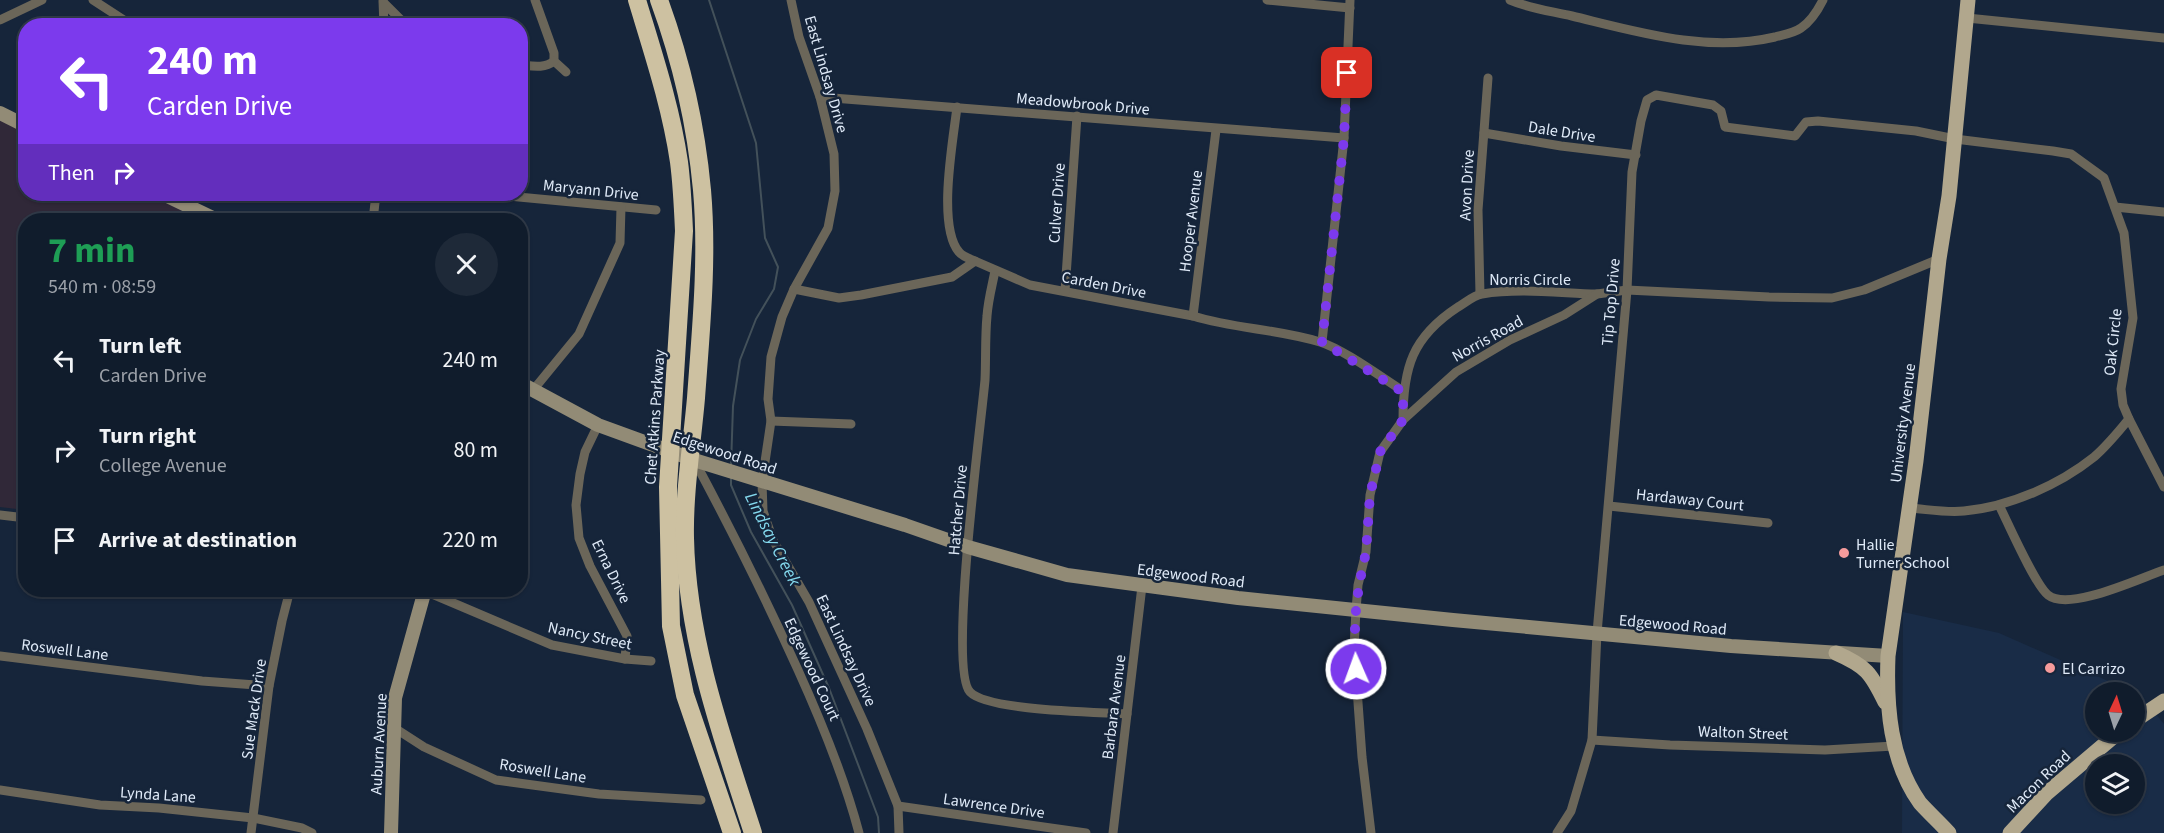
<!DOCTYPE html>
<meta charset="utf-8">
<style>
:root{--surface:#101c2c;--page:#1e2938;--text:#f1f3f6;--muted:#9ca1a9;--line:#303a48}
body{margin:0;font-family:"Source Sans 3",sans-serif;background:var(--page);color:var(--text);height:100vh;display:flex;flex-direction:column;font-size:22px;white-space:nowrap}
*{box-sizing:border-box;margin:0}
p{font-size:20px;color:var(--muted)}
.icon{flex:none;width:33px;height:33px;fill:none;stroke:currentColor;stroke-width:2;stroke-linecap:round;stroke-linejoin:round}
.map{position:relative;flex:1;overflow:hidden}
.details{position:absolute;left:18px;top:213px;width:510px;height:384px;display:flex;flex-direction:column;background:var(--surface);border-radius:24px;box-shadow:0 2px 4px #0004,0 0 0 2px var(--line)}
.details>*{flex:none}
.guide{position:absolute;left:18px;top:18px;width:510px;height:183px;border-radius:24px;box-shadow:0 2px 4px #0004,0 0 0 2px var(--line);background:#7c3aed;color:#fff;overflow:hidden}
.needle{width:39px;rotate:4deg}
.fabs{position:absolute;left:2085px;top:682px;display:grid;gap:12px}
.fabs a{display:grid;place-items:center;width:60px;height:60px;border-radius:50%;background:var(--surface);box-shadow:0 2px 4px #0004,0 0 0 2px var(--line);font-size:30px}
.pin{position:absolute;display:grid;place-items:center;width:51px;height:51px;color:#fff;margin:-26px;border-radius:12px;box-shadow:0 3px 9px #0006}
.me{position:absolute;width:66px;margin:-33px;rotate:358deg;stroke-linejoin:round;filter:drop-shadow(0 0 4px #0008)}
.turn{display:flex;align-items:center;gap:21px;height:126px;padding:0 30px;font-size:27px}
.turn .icon{width:78px;height:78px;stroke-width:2.5}
.turn b{display:block;font-size:42px;line-height:51px}
.then{display:flex;align-items:center;height:57px;padding:0 30px;background:#0003;gap:12px;font-size:22px}
.round{display:grid;place-items:center;flex:none;width:63px;height:63px;border-radius:32px;background:var(--page)}
.summary{display:flex;align-items:center;justify-content:space-between;height:102px;padding:0 30px}
h1{font-size:36px;font-weight:700;line-height:45px;color:#1e9e55}
ul{padding:0;list-style:none}
li{display:flex;align-items:center;gap:18px;height:90px;padding:0 30px}
li div{flex:1}
li b{display:block;font-size:22px}
li em{font-style:normal}
.map>svg:first-child{display:block}
</style>
<div class="map">
<svg width="2164" height="833" viewBox="0 0 2164 833">
<rect width="100%" height="100%" fill="#16253a"/>
<path fill="#192c47" fill-rule="evenodd" d="M1903 612 1999 633 2140 695 2164 724V833H1902ZM2096 693H2134V732H2096ZM2096 765H2134V804H2096Z"/>
<polygon fill="#302838" points="0,120 25,133 26,194 147,194 201,220 26,220 25,510 0,507"/>
<polygon fill="#363821" points="25,391 25,491 16,490"/>
<g fill="none" stroke-linecap="round" stroke-linejoin="round">
<g stroke="#43515a" stroke-width="2">
<polyline points="709,0 756,143 765,238 778,267 774,289 756,319 740,360 733,406 731,466"/>
<polyline points="731,477 731,485 751,532 792,605 829,688 878,817 879,833"/>
</g>
<g stroke="#6b6659" stroke-width="9">
<polyline points="93,0 133,26"/>
<polyline points="535,0 554,53 554,61 566,72"/>
<polyline points="791,0 799,37 820,97 834,154 835,191 828,228 794,289 782,317 771,357 768,399 771,421 762,482 763,511 773,540 809,602 867,729 898,806 899,833"/>
<polyline points="1267,0 1350,8"/>
<path d="M1510 0C1531 9 1551 11 1572 16 1638 32 1707 53 1775 37 1782 35 1794 33 1801 28 1810 22 1818 10 1823 0"/>
<polyline points="383,1 384,26"/>
<polyline points="384,3 407,26"/>
<polyline points="1967,18 2164,38"/>
<polyline points="0,20 42,0"/>
<path d="M520 65C532 66 544 69 554 61"/>
<polyline points="820,97 1344,138"/>
<path d="M957 107C953 141 937 226 959 252 962 256 970 259 975 261"/>
<polyline points="1484,133 1561,146 1636,155"/>
<polyline points="487,194 656,210"/>
<polyline points="2115,207 2164,212"/>
<polyline points="373,220 376,194"/>
<path d="M995 271C992 286 988 301 987 316 985 337 986 359 985 380 981 425 948 669 970 692 988 711 1097 712 1127 714"/>
<path d="M794 289 839 298 861 295 952 277 975 261 1030 285 1193 316C1235 329 1278 329 1320 342 1343 349 1381 377 1403 391"/>
<polyline points="1065,291 1077,116"/>
<polyline points="1480,294 1478,210 1488,78"/>
<polyline points="1193,316 1216,130"/>
<polyline points="1322,342 1344,138 1350,0"/>
<polyline points="534,389 579,334 620,243 621,207"/>
<path d="M1403 420C1403 368 1412 337 1458 307 1465 303 1474 295 1482 294 1519 288 1559 293 1597 294"/>
<polyline points="771,421 851,424"/>
<polyline points="598,425 585,452 580,474 576,505 579,538 590,566 627,636 625,659"/>
<path d="M694 460C731 529 766 599 798 670 822 723 844 776 859 833"/>
<path d="M1999 505C2008 523 2035 585 2048 595 2069 612 2140 578 2164 570"/>
<polyline points="1609,506 1768,523"/>
<path d="M1908 508C1926 509 1946 513 1964 511 2009 507 2059 485 2094 457 2107 446 2118 432 2129 419"/>
<polyline points="0,515 26,518"/>
<polyline points="425,591 552,645 625,659 651,661"/>
<polyline points="0,656 202,681 269,686"/>
<polyline points="393,727 424,747 496,780 599,794 701,800"/>
<polyline points="1592,740 1670,745 1825,750 1894,746"/>
<polyline points="0,790 100,805 159,808 253,818 302,828 312,833"/>
<polyline points="898,806 1086,833"/>
<polyline points="251,833 269,686 282,621 290,590"/>
<polyline points="1113,833 1142,586"/>
<polyline points="1371,833 1362,757 1354,648 1356,610 1358,585 1366,552 1370,495 1380,452 1403,420 1456,372 1510,340 1564,315 1597,294 1627,290 1769,297 1832,298 1864,290 1939,259"/>
<polyline points="1557,833 1571,811 1592,740 1597,633 1627,290 1632,172 1641,121 1647,100 1656,95 1713,105 1721,111 1725,127 1795,136 1806,122 1818,121 1916,131 1955,139 2053,151 2071,154 2104,178 2124,233 2133,318 2121,389 2123,405 2129,419 2164,487"/>
</g>
<g stroke="#928b76" stroke-width="14">
<polyline points="0,113 26,126"/>
<polyline points="163,194 217,220"/>
<polyline points="520,383 598,425 694,460 905,525 968,547 1067,575 1238,598 1453,620 1731,646 1888,656"/>
<polyline points="391,833 395,698 425,590"/>
</g>
<g stroke="#b1a78d" stroke-width="15">
<path d="M1836 653C1866 666 1871 673 1885 702"/>
<polyline points="2134,721 2164,701"/>
<path d="M1949 833C1940 823 1929 813 1920 803 1890 761 1886 706 1888 656L1916 461 1939 259 1949 196 1968 0"/>
<polyline points="2010,833 2047,793 2119,732"/>
</g>
<g stroke="#cdc1a1" stroke-width="18">
<path d="M637 0C653 53 671 107 679 162 682 185 683 208 684 231L668 487 671 626 685 695 732 833"/>
<path d="M659 0C681 60 696 125 702 190 708 258 701 329 696 398 692 444 684 492 685 538 687 640 722 737 753 833"/>
</g>
</g>
<g fill="none" stroke-linecap="round" stroke-linejoin="round">
<polyline stroke="#7c3aed" stroke-width="10" stroke-dasharray="0 18" points="1347,73 1344,138 1322,342 1403,392 1403,420 1380,452 1370,495 1366,552 1359,585 1356,610 1354,648 1356,669"/>
</g>
<g fill="#f59b9c" stroke="#16253a" stroke-width="2">
<circle cx="1844" cy="553" r="6"/>
<circle cx="2050" cy="668" r="6"/>
</g>
<g text-anchor="middle" stroke-width="5" stroke-linejoin="round" paint-order="stroke">
<g font-size="16" fill="#dfeaf8" stroke="#16253a">
<text transform="translate(827 74) rotate(74)" y="6">East Lindsay Drive</text>
<text transform="translate(1083 103) rotate(5)" y="6">Meadowbrook Drive</text>
<text transform="translate(1562 131) rotate(9)" y="6">Dale Drive</text>
<text transform="translate(1466 185) rotate(-87)" y="6">Avon Drive</text>
<text transform="translate(591 189) rotate(6)" y="6">Maryann Drive</text>
<text transform="translate(1056 203) rotate(-86)" y="6">Culver Drive</text>
<text transform="translate(1190 221) rotate(-83)" y="6">Hooper Avenue</text>
<text x="1530" y="285">Norris Circle</text>
<text transform="translate(1104 284) rotate(11)" y="6">Carden Drive</text>
<text transform="translate(1610 302) rotate(-85)" y="6">Tip Top Drive</text>
<text transform="translate(1487 338) rotate(-29)" y="6">Norris Road</text>
<text transform="translate(2112 342) rotate(-84)" y="6">Oak Circle</text>
<text transform="translate(654 417) rotate(-86)" y="6">Chet Atkins Parkway</text>
<text transform="translate(1902 423) rotate(-83)" y="6">University Avenue</text>
<text transform="translate(725 452) rotate(18)" y="6">Edgewood Road</text>
<text transform="translate(1690 499) rotate(6)" y="6">Hardaway Court</text>
<text transform="translate(957 510) rotate(-85)" y="6">Hatcher Drive</text>
<text transform="translate(612 571) rotate(64)" y="6">Erna Drive</text>
<text transform="translate(1191 575) rotate(7)" y="6">Edgewood Road</text>
<text transform="translate(1673 624) rotate(5)" y="6">Edgewood Road</text>
<text transform="translate(590 635) rotate(12)" y="6">Nancy Street</text>
<text transform="translate(65 649) rotate(7)" y="6">Roswell Lane</text>
<text transform="translate(847 650) rotate(65)" y="6">East Lindsay Drive</text>
<text transform="translate(813 669) rotate(65)" y="6">Edgewood Court</text>
<text transform="translate(1113 707) rotate(-83)" y="6">Barbara Avenue</text>
<text transform="translate(253 709) rotate(-82)" y="6">Sue Mack Drive</text>
<text transform="translate(1743 732) rotate(2)" y="6">Walton Street</text>
<text transform="translate(378 744) rotate(-87)" y="6">Auburn Avenue</text>
<text transform="translate(543 770) rotate(9)" y="6">Roswell Lane</text>
<text transform="translate(2038 781) rotate(-44)" y="6">Macon Road</text>
<text transform="translate(158 794) rotate(4)" y="6">Lynda Lane</text>
<text transform="translate(994 805) rotate(8)" y="6">Lawrence Drive</text>
</g>
<g font-size="16" fill="#dfeaf8" stroke="#16253a" text-anchor="start">
<text x="1856" y="550">Hallie<tspan x="1856" dy="18">Turner School</tspan></text>
<text x="2062" y="674">El Carrizo</text>
</g>
<g font-size="18" font-style="italic" fill="#84d9ee" stroke="#16253a">
<text transform="translate(773 539) rotate(63)" y="6">Lindsay Creek</text>
</g>
</g>
</svg>
<div class="fabs">
<a><svg class="needle" viewBox="-14 -14 28 28"><path d="M0-13l5 13h-10z" fill="#e53935"/><path d="M0 13l5-13h-10z" fill="#9ca1a9"/></svg></a>
<a><svg class="icon" aria-label="layers" viewBox="0 0 24 24"><path d="M12 4l9 5-9 5-9-5zM3 14l9 5 9-5"/></svg></a>
</div>
<div class="pin" style="left:1347px;top:73px;background:#d93025"><svg class="icon" aria-label="arrive" viewBox="0 0 24 24"><path d="M6 21V4h12l-3 4 3 4H6"/></svg></div>
<svg class="me" style="left:1356px;top:669px" viewBox="-20 -20 40 40"><circle r="17" fill="#7c3aed" stroke="#fff" stroke-width="3"/><path d="M0-11L8 9 0 5-8 9z" fill="#fff"/></svg>
<div class="guide">
<div class="turn"><svg class="icon" aria-label="left" viewBox="0 0 24 24"><path d="M17 20v-9H6M10 6l-5 5 5 5"/></svg><div><b>240 m</b>Carden Drive</div></div>
<div class="then">Then<svg class="icon" aria-label="right" viewBox="0 0 24 24"><path d="M7 20v-9h11M14 6l5 5-5 5"/></svg></div>
</div>
<section class="details">
<div class="summary"><div><h1>7 min</h1><p>540 m · 08:59</p></div><a class="round"><svg class="icon" aria-label="close" viewBox="0 0 24 24"><path d="M6 6l12 12M18 6L6 18"/></svg></a></div>
<ul>
<li><svg class="icon" aria-label="left" viewBox="0 0 24 24"><path d="M17 20v-9H6M10 6l-5 5 5 5"/></svg><div><b>Turn left</b><p>Carden Drive</p></div><em>240 m</em></li>
<li><svg class="icon" aria-label="right" viewBox="0 0 24 24"><path d="M7 20v-9h11M14 6l5 5-5 5"/></svg><div><b>Turn right</b><p>College Avenue</p></div><em>80 m</em></li>
<li><svg class="icon" aria-label="arrive" viewBox="0 0 24 24"><path d="M6 21V4h12l-3 4 3 4H6"/></svg><div><b>Arrive at destination</b></div><em>220 m</em></li>
</ul>
</section>
</div>
